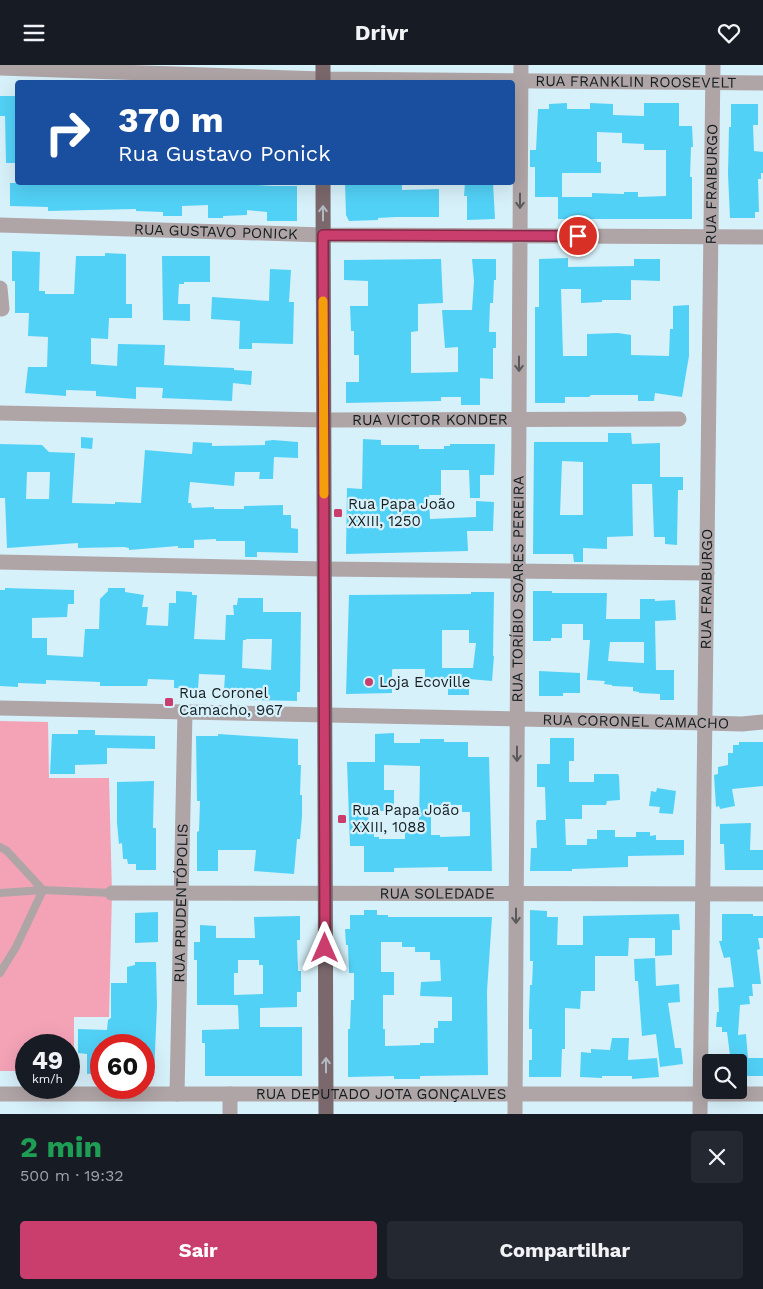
<!DOCTYPE html>
<html lang="pt">
<meta charset="utf-8">
<style>
:root{--surface:#171b24;--page:#242831;--text:#f1f3f6;--muted:#9ea1a6;--accent:#ca3e6e}
body{margin:0;font-family:"Work Sans",sans-serif;background:var(--page);color:var(--text);height:100vh;display:flex;flex-direction:column;font-size:19px;white-space:nowrap}
*{box-sizing:border-box;margin:0}
p{font-size:16px;color:var(--muted)}
.icon{flex:none;width:28px;height:28px;fill:none;stroke:currentColor;stroke-width:2;stroke-linecap:round;stroke-linejoin:round}
.map{position:relative;height:1049px;overflow:hidden}
.sheet{display:flex;flex-direction:column;background:var(--surface);flex:1}
.sheet>*{flex:none}
.guide{position:absolute;left:15px;top:15px;width:500px;height:105px;border-radius:5px;box-shadow:0 5px 20px #0002;background:#1a4fa0;color:#fff;overflow:hidden}
.fabs{position:absolute;left:702px;top:989px;display:grid;gap:10px}
.fabs a{display:grid;place-items:center;width:45px;height:45px;border-radius:5px;background:var(--surface);box-shadow:0 5px 20px #0002;font-size:25px}
.speed{position:absolute;left:15px;top:969px;display:flex;gap:10px;font-size:25px;font-weight:700;text-align:center}
.speed>*{display:grid;place-content:center;width:65px;height:65px;border-radius:50%;background:var(--surface);box-shadow:0 5px 20px #0002;line-height:1}
.speed small{font-size:12px;font-weight:400}
.speed .limit{border:8px solid #d22;background:#fff;color:#111}
.pin{position:absolute;display:grid;place-items:center;width:42px;height:42px;color:#fff;margin:-21px;border:2px solid #fff;border-radius:50%;box-shadow:0 1px 5px #0007}
.me{position:absolute;width:55px;margin:-28px;rotate:0deg;stroke-linejoin:round;filter:drop-shadow(0 0 4px #0008)}
.turn{display:flex;align-items:center;gap:18px;height:105px;padding:0 20px;font-size:22px}
.turn .icon{width:65px;height:65px;stroke-width:2.5}
.turn b{display:block;font-size:35px;line-height:42px}
.round{display:grid;place-items:center;flex:none;width:52px;height:52px;border-radius:5px;background:var(--page)}
.summary{display:flex;align-items:center;justify-content:space-between;height:85px;padding:0 20px}
h1{font-size:30px;font-weight:700;line-height:38px;color:#1e9e55}
.cta{display:flex;gap:10px;margin-top:auto;padding:10px 20px}
.cta a{flex:1;height:58px;border-radius:5px;background:var(--accent);color:#fff;font-size:20px;font-weight:700;line-height:58px;text-align:center}
.cta a+a{background:var(--page);color:var(--text)}
header{display:flex;justify-content:space-between;align-items:center;height:65px;padding:0 20px;background:var(--surface);font-size:22px;font-weight:700}
.map>svg:first-child{display:block}
</style>
<header><svg class="icon" aria-label="menu" viewBox="0 0 24 24"><path d="M4 6h16M4 12h16M4 18h16"/></svg>Drivr<svg class="icon" aria-label="heart" viewBox="0 0 24 24"><path d="M12 20l-8-8c-3-5 5-10 8-4 3-6 11-1 8 4z"/></svg></header>
<div class="map">
<svg width="763" height="1049" viewBox="0 0 763 1049">
<rect width="100%" height="100%" fill="#d7f1fa"/>
<polygon fill="#f4a3b7" points="0,656 48,657 49,713 109,713 112,828 109,952 74,952 74,1007 69,1006 69,980 26,980 26,1006 0,1006"/>
<g fill="#52d1f6" fill-rule="evenodd">
<polygon points="0,31 18,31 18,98 6,98 5,51 0,51"/>
<polygon points="567,38 567,44 590,44 590,38 613,39 613,50 644,51 644,38 679,38 679,61 692,61 693,82 691,82 690,112 692,112 692,154 558,154 558,132 592,132 592,128 624,129 624,127 638,127 638,132 666,131 666,85 644,85 644,79 622,78 622,68 597,67 597,97 601,97 601,108 562,108 562,132 535,132 535,102 530,102 530,85 536,85 538,44 549,44 549,39"/>
<polygon points="731,39 758,39 758,60 753,60 754,86 763,87 763,108 761,108 761,114 758,114 759,147 755,147 755,153 730,153 728,109 729,62 731,62"/>
<polygon points="10,118 124,118 144,119 144,118 244,118 244,119 272,121 297,121 297,156 267,156 267,147 247,145 247,150 223,151 223,153 208,153 208,140 182,141 182,151 163,151 163,147 136,146 136,144 48,146 48,142 10,141"/>
<polygon points="345,118 402,118 402,125 439,124 439,152 396,152 378,153 378,155 349,156 346,150"/>
<polygon points="465,118 493,118 495,154 467,155 467,131 464,131"/>
<polygon points="12,186 40,187 39,226 45,226 45,229 74,229 76,191 105,191 105,188 126,189 126,239 132,239 132,253 109,253 108,274 91,273 91,299 117,301 118,279 165,280 164,300 234,303 234,305 252,306 251,320 233,318 232,336 162,333 163,323 136,322 136,334 96,331 96,326 66,325 66,331 25,328 28,302 47,302 48,272 28,271 29,248 15,248 15,216 12,216"/>
<polygon points="162,191 210,191 210,217 184,217 184,219 179,219 178,239 190,239 190,256 163,255"/>
<polygon points="568,193 568,202 634,201 634,194 660,194 660,216 631,215 631,235 602,235 602,237 581,238 581,224 561,224 563,291 587,291 587,269 618,268 631,270 631,290 669,291 670,264 673,264 673,241 689,240 689,291 682,332 655,328 654,336 638,336 638,330 591,330 589,332 565,332 565,338 535,338 535,242 539,242 539,194"/>
<polygon points="441,194 443,238 418,239 418,266 411,267 411,308 458,307 458,282 445,283 442,245 472,245 474,216 472,194 496,194 496,215 494,215 493,238 490,238 489,267 496,267 496,283 493,283 493,314 480,313 480,340 461,340 461,332 441,332 441,336 346,338 346,317 359,317 359,290 354,290 354,266 351,266 350,241 368,241 368,216 344,215 344,195"/>
<polygon points="270,204 291,205 289,237 294,237 293,279 252,278 252,284 239,284 240,256 211,254 212,232 269,236"/>
<path d="M608 368H631L632 379 660 378V412H683V425H678L677 480 665 479V472H654L652 419H632L633 471 607 472V484L583 483V497H574L573 489H533L534 377H608ZM562 396 583 397V450H560Z"/>
<polygon points="81,372 93,373 92,384 81,383"/>
<polygon points="363,374 381,375 381,380 419,380 419,384 444,384 444,381 450,381 450,379 495,379 494,410 480,410 480,433 470,433 469,405 441,405 441,430 429,430 430,454 476,452 476,436 494,437 493,466 467,466 468,486 346,489 347,423 362,424"/>
<path d="M273 375 298 377V393L274 392 273 414H259L260 407H235L234 421 190 417 188 438H191L192 443 214 442V444H244V441L283 440V450H291V463L298 464V488L257 487V492H245V476H216V474L194 475V483H178V481L129 485V483L124 482 78 483V478L7 483 5 433H0V379L42 380 49 387 75 388 72 438 115 439V437L141 438 145 385 192 389 193 377 212 378V381L265 380V376ZM27 407H50L49 434H26Z"/>
<path d="M5 523 74 525V539H68L67 552 32 553V573H47V590L83 592 85 564H99L100 534 108 526V523H125V527L144 530 142 542H148L146 560 168 561 169 538H176V526L192 527V530H197L194 574 225 575 226 550H234L233 540H237L238 533H263V547H301L300 627H297V636L250 635V633L226 632 227 625H224L225 610 199 609 198 624 174 623V615L148 614 147 621H100V617L46 615V619L18 618V622L0 621V525H5ZM246 574H272L271 605 242 603 243 575H246Z"/>
<path d="M533 526H552V528H607L606 554H640V534H655V536L675 535 676 555 655 556 656 605H674V635H660V629L639 628V627L633 626V622L612 621V620L604 619 605 616 587 615 590 575H583V559H562V573H551V576H533ZM610 577H644V598L608 596Z"/>
<path d="M471 527H494L493 591H494L492 616 469 614V630H448V614H425V604H393L392 605V628L346 629 349 530 471 529ZM442 565H469V578H476L473 603H442Z"/>
<polygon points="539,606 580,608 580,628 563,628 563,631 539,631"/>
<polygon points="78,665 95,665 95,670 155,671 155,684 107,683 107,699 75,700 75,709 50,709 52,669 78,669"/>
<path d="M394 668V678H420V674H444V677H468V692H489L492 806H448V802L394 803V807H364V781H350L347 697H375V669ZM384 700 420 701 419 759H405V774H379V772H374V766H369L368 746H394V725H384ZM440 740H462V747H470V771L440 772V770H431V750L440 749Z"/>
<polygon points="218,669 298,674 298,700 301,700 300,730 302,730 302,751 300,774 297,774 294,809 254,806 256,785 218,785 218,806 197,806 197,767 199,766 200,736 197,736 196,671 218,671"/>
<polygon points="550,673 574,673 574,696 569,696 569,717 594,717 594,709 618,709 619,711 620,735 607,736 606,740 582,740 582,754 565,754 566,780 587,780 587,774 597,774 597,765 615,765 615,772 636,772 636,767 650,767 650,771 656,770 656,775 684,775 684,790 628,791 628,802 572,804 572,806 530,806 531,783 537,783 536,758 537,755 546,755 545,722 537,722 537,699 550,699"/>
<polygon points="739,677 763,677 763,721 732,724 735,741 720,744 719,741 716,742 714,710 718,709 718,702 728,700 728,688 733,688 733,680 739,680"/>
<polygon points="154,716 153,763 156,763 156,805 136,805 136,799 128,799 127,794 123,794 122,778 119,779 117,758 117,717"/>
<polygon points="657,723 676,726 673,749 659,748 660,742 649,741 651,726 656,727"/>
<polygon points="751,758 750,785 763,785 763,805 725,805 724,779 720,779 720,759"/>
<path d="M364 845H377V850H388V852H492L487 926 488 1010 420 1011V1014H394V1011L348 1012V964H350L351 935H354V908H349L348 880H346L345 864H350V850H364ZM381 877H402V882H415V887H430V895H440L441 916 421 917 420 931 452 932V956H438V963H434V978H420V980L385 981V964H383V930H394V907H381Z"/>
<polygon points="530,845 547,846 547,852 558,852 557,880 583,880 583,851 679,849 680,865 672,865 672,890 655,891 655,873 629,873 628,891 595,891 595,926 581,926 580,944 565,943 565,984 562,984 561,1012 529,1012 529,995 532,995 532,964 529,964 529,950 530,920 532,920 533,896 530,896"/>
<polygon points="158,847 158,877 135,878 135,848"/>
<polygon points="722,849 753,849 753,851 763,851 763,873 758,873 760,884 757,885 761,919 752,919 753,931 749,931 750,939 740,940 738,970 746,969 748,993 763,993 763,1011 739,1011 739,998 731,998 727,967 722,967 722,962 716,962 717,947 719,947 718,923 734,922 730,892 724,893 719,876 722,876"/>
<path d="M300 851V875H297L298 906H301V927H297V942L260 943V962H302V1011H205V978H202V965L239 964 238 941 237 940H197V895H194V877H200V860L216 861V873H255L254 852ZM238 895H259V900H263V929L234 930V908H238Z"/>
<polygon points="655,893 656,921 679,919 680,937 668,938 675,983 681,983 683,999 660,1002 656,969 642,971 638,916 635,916 634,894"/>
<polygon points="135,897 156,897 157,940 154,1011 144,1011 144,980 101,980 101,1008 87,1009 87,989 78,988 78,964 107,965 108,955 111,953 111,918 127,918 127,902 135,900"/>
<polygon points="612,973 629,973 628,995 657,993 659,1012 632,1014 632,1011 602,1011 602,1013 580,1012 581,987 591,988 591,984 610,985"/>
</g>
<g fill="none" stroke-linecap="round" stroke-linejoin="round">
<g stroke="#afa4a6" stroke-width="8">
<polyline points="0,782 7,786 43,825"/>
<polyline points="0,828 43,825 112,828"/>
<polyline points="0,908 16,882 43,825"/>
</g>
<g stroke="#afa4a6" stroke-width="15">
<path id="s1" d="M0 3 323 14 763 18"/>
<path id="s2" d="M0 160 323 170 763 172"/>
<polyline points="0,223 2,244"/>
<path id="s3" d="M0 348 324 355 679 354"/>
<polyline points="0,497 324,504 707,508"/>
<path id="s4" d="M0 643 705 658 742 659 763 657"/>
<path id="s5" d="M112 828 763 829"/>
<path id="s6" d="M0 1029H763"/>
<path id="s7" d="M177 1029 185 647"/>
<polyline points="230,1029 230,1049"/>
<path id="s8" d="M515 1049 521 0"/>
<path id="s9" d="M700 1049 713 0"/>
</g>
<g stroke="#7b686c" stroke-width="15">
<polyline points="323,0 323,18"/>
<polyline points="323,118 326,1049"/>
</g>
</g>
<defs><path id="oneway-shaft" d="M-6 0H5M1.5-3L5.5 0L1.5 3" fill="none" stroke-width="1.6" stroke-linecap="round" stroke-linejoin="round" transform="scale(1.25)"/></defs>
<g stroke="#5a5a5d">
<use href="#oneway-shaft" transform="translate(520 136) rotate(90)"/>
<use href="#oneway-shaft" transform="translate(519 299) rotate(90)"/>
<use href="#oneway-shaft" transform="translate(517 689) rotate(90)"/>
<use href="#oneway-shaft" transform="translate(516 851) rotate(90)"/>
</g>
<g stroke="#b2bac1">
<use href="#oneway-shaft" transform="translate(323 148) rotate(-90)"/>
<use href="#oneway-shaft" transform="translate(326 1000) rotate(-90)"/>
</g>
<g fill="none" stroke-linecap="round" stroke-linejoin="round">
<defs>
<polyline id="route" points="325,883 323,170 578,171"/>
</defs>
<use href="#route" stroke="#832848" stroke-width="12"/>
<use href="#route" stroke="#ca3e6e" stroke-width="9"/>
<polyline stroke="#f59e0b" stroke-width="9" points="323,236 324,429"/>
</g>
<g fill="#ca3e6e" stroke="#d7f1fa" stroke-width="2">
<rect x="333" y="443" width="10" height="10" rx="2.5"/>
<circle cx="369" cy="617" r="5"/>
<rect x="164" y="632" width="10" height="10" rx="2.5"/>
<rect x="337" y="749" width="10" height="10" rx="2.5"/>
</g>
<g text-anchor="middle" stroke-width="4.5" stroke-linejoin="round" paint-order="stroke">
<g font-size="15" fill="#141e21" stroke="#d7f1fa">
<text dy="5" stroke="none"><textPath href="#s1" startOffset="636">RUA FRANKLIN ROOSEVELT</textPath></text>
<text dy="5" stroke="none"><textPath href="#s9" startOffset="930">RUA FRAIBURGO</textPath></text>
<text dy="5" stroke="none"><textPath href="#s2" startOffset="216">RUA GUSTAVO PONICK</textPath></text>
<text dy="5" stroke="none"><textPath href="#s3" startOffset="430">RUA VICTOR KONDER</textPath></text>
<text dy="5" stroke="none"><textPath href="#s9" startOffset="525">RUA FRAIBURGO</textPath></text>
<text dy="5" stroke="none"><textPath href="#s8" startOffset="525">RUA TORÍBIO SOARES PEREIRA</textPath></text>
<text dy="5" stroke="none"><textPath href="#s4" startOffset="636">RUA CORONEL CAMACHO</textPath></text>
<text dy="5" stroke="none"><textPath href="#s5" startOffset="325">RUA SOLEDADE</textPath></text>
<text dy="5" stroke="none"><textPath href="#s7" startOffset="191">RUA PRUDENTÓPOLIS</textPath></text>
<text dy="5" stroke="none"><textPath href="#s6" startOffset="381">RUA DEPUTADO JOTA GONÇALVES</textPath></text>
</g>
<g font-size="15" fill="#141e21" stroke="#d7f1fa" text-anchor="start">
<text x="348" y="444">Rua Papa João<tspan x="348" dy="17">XXIII, 1250</tspan></text>
<text x="379" y="622">Loja Ecoville</text>
<text x="179" y="633">Rua Coronel<tspan x="179" dy="17">Camacho, 967</tspan></text>
<text x="352" y="750">Rua Papa João<tspan x="352" dy="17">XXIII, 1088</tspan></text>
</g>
</g>
</svg>
<div class="fabs">
<a><svg class="icon" aria-label="search" viewBox="0 0 24 24"><circle cx="10" cy="10" r="6"/><path d="M15 15l6 6"/></svg></a>
</div>
<div class="speed"><div>49<small>km/h</small></div><div class="limit">60</div></div>
<div class="pin" style="left:578px;top:171px;background:#d93025"><svg class="icon" aria-label="arrive" viewBox="0 0 24 24"><path d="M6 21V4h12l-3 4 3 4H6"/></svg></div>
<svg class="me" style="left:325px;top:883px" viewBox="-20 -20 40 40"><path d="M0-17L14 15 0 8-14 15z" fill="#ca3e6e" stroke="#fff" stroke-width="4"/></svg>
<div class="guide">
<div class="turn"><svg class="icon" aria-label="right" viewBox="0 0 24 24"><path d="M7 20v-9h11M14 6l5 5-5 5"/></svg><div><b>370 m</b>Rua Gustavo Ponick</div></div>
</div>
</div>
<section class="sheet">
<div class="summary"><div><h1>2 min</h1><p>500 m · 19:32</p></div><a class="round"><svg class="icon" aria-label="close" viewBox="0 0 24 24"><path d="M6 6l12 12M18 6L6 18"/></svg></a></div>
<div class="cta"><a>Sair</a><a>Compartilhar</a></div>
</section>
